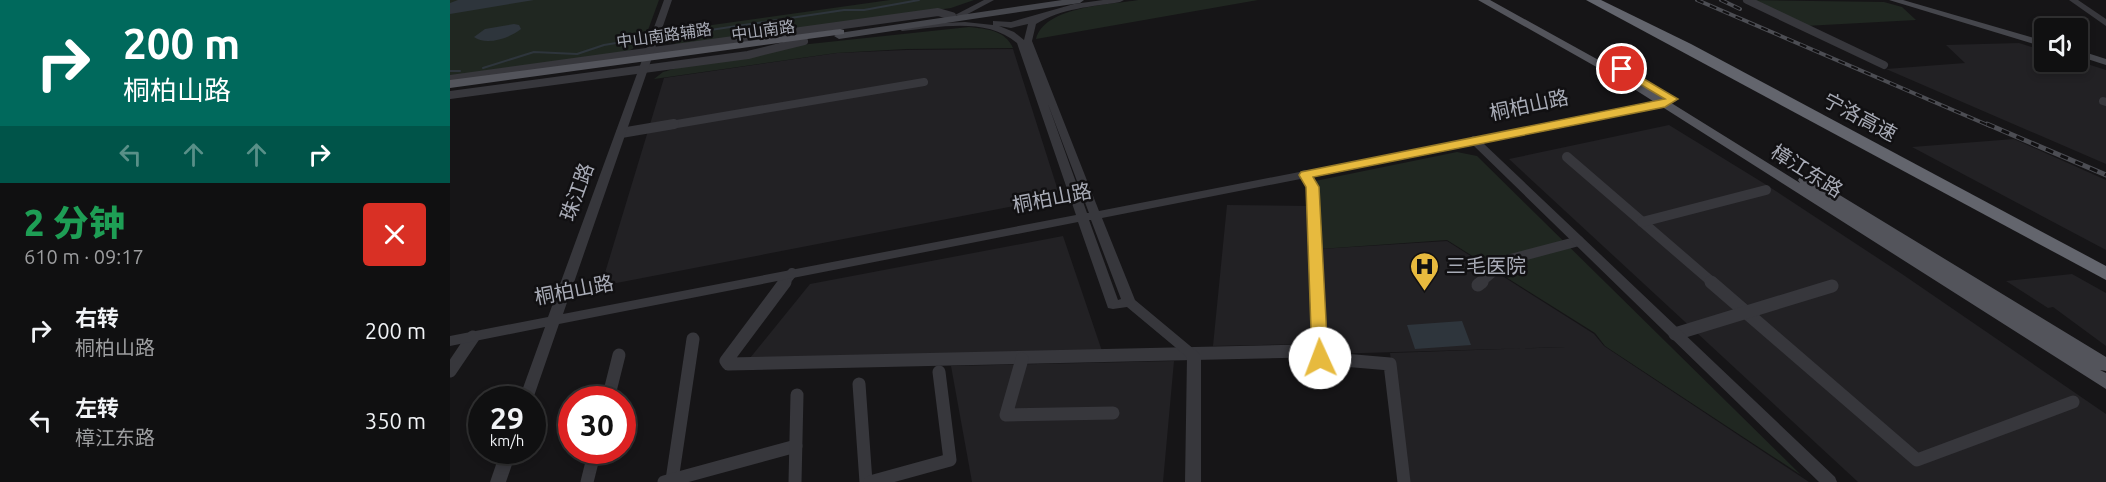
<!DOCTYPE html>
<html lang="zh">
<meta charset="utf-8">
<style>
:root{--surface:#101011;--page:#1e1e1f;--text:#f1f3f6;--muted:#9c9d9f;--line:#303031}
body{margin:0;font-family:Ubuntu,"Noto Sans SC",sans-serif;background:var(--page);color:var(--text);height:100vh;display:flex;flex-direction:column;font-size:22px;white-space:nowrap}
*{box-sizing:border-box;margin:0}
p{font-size:20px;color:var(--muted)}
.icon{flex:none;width:33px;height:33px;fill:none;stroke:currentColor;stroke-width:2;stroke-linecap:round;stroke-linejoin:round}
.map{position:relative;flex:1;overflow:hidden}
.details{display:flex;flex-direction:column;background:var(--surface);width:450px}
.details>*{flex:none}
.top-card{background:#00695c;color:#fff;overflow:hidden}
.fabs{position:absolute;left:1584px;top:18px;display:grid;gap:12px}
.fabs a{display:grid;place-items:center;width:54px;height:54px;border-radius:6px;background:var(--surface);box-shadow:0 3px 9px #0003,0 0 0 2px var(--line);font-size:30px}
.speed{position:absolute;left:18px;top:386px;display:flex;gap:12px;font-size:30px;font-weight:700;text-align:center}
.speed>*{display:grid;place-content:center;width:78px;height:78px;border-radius:50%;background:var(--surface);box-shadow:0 3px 9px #0003,0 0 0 2px var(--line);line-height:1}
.speed small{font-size:15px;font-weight:400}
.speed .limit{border:9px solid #d22;background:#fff;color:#111}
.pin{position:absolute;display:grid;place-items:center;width:51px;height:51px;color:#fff;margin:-26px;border:3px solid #fff;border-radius:50%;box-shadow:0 2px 6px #0007}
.me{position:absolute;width:66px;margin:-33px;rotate:358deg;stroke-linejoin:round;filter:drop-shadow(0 0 4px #0008)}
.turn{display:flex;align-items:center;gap:21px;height:126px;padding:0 24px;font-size:27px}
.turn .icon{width:78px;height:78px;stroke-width:2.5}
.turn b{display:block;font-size:42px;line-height:51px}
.lanes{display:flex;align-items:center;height:57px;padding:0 24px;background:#0003;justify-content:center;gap:30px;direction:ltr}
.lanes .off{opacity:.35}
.round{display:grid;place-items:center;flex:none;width:63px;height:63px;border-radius:6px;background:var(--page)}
.overview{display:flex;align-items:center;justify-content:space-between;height:102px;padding:0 24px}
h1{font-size:36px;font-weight:800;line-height:45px;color:#1e9e55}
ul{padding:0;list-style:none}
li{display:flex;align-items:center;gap:18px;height:90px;padding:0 24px}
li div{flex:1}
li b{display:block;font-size:22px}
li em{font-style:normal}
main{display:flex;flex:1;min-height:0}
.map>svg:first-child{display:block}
</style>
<main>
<section class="details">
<div class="top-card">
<div class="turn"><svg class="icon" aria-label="right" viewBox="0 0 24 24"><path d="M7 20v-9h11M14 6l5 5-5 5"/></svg><div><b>200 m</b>桐柏山路</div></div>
<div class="lanes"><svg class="icon off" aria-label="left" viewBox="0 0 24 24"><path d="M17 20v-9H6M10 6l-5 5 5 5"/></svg><svg class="icon off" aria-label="ahead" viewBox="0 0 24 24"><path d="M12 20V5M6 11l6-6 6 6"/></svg><svg class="icon off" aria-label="ahead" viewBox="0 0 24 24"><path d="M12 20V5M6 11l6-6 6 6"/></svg><svg class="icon" aria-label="right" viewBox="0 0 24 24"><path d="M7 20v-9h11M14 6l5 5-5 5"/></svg></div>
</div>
<div class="overview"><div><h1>2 分钟</h1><p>610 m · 09:17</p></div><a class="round" style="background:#d93025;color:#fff"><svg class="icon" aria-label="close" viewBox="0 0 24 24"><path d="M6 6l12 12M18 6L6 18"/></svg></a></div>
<ul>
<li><svg class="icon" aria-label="right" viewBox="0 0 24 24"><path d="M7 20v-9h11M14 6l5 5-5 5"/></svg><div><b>右转</b><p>桐柏山路</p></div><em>200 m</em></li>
<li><svg class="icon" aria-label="left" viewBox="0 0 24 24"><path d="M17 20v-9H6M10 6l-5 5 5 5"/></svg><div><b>左转</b><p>樟江东路</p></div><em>350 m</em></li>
</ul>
</section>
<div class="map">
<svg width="1656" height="482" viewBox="0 0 1656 482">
<rect width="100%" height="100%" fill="#161517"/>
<g fill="#222124">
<polygon points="1569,43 1594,51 1594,62 1628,61 1656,70 1656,164 1436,69 1515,63 1496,45"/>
<polygon points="563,49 610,197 151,286 214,78 387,53 456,50"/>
<polygon points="1219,125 1315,184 1452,274 1656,414 1656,482 1408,482 1059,159"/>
<polygon points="1564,139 1656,180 1656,250 1462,147"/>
<polygon points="777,205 860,206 866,339 860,344 763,346"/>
<polygon points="613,236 652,351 300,358 360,284"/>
<polygon points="997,241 1144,334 1154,346 1359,482 957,482 940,353 1116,347 878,354 870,249"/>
<polygon points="1622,274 1656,293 1656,346 1603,307 1598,308 1556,281"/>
<polygon points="724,361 713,482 522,482 501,366"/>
</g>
<g fill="#202721">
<polygon points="0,0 209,0 194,41 179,51 0,77"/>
<polygon points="440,0 524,0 501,8 236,45 215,42 219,31"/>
<path d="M688 0H808L586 39C595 6 659 5 688 0Z"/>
<polygon points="1301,0 1434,2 1452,7 1466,20 1355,26"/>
<path d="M519 27C537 29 555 30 563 48L456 49 386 53 204 79 213 72 227 68 350 45Z"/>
<polygon points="1007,152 1027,156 1351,475 1155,346 1145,333 997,240 870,249 868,191 865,181"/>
</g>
<g fill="#2e353c">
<polygon points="8,0 84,0 0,14 0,3"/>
<path d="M64 24 69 25 71 29C60 38 36 46 24 37L35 29Z"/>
<polygon points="1012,321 1021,345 965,349 957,325"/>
</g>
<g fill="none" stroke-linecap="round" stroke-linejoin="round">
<g stroke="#2e353c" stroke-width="2">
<polyline points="220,36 394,10 414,10 469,0"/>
<polyline points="33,68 84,52 127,54 154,45 178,41"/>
<polyline points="0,71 10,71"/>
</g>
<g stroke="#37373c" stroke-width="8">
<polyline points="1297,0 1434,65"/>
<polyline points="0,79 488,12 502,16"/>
<polyline points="0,95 298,55 354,41"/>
<polyline points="1653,101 1656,102"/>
<polyline points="215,126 474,82"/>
</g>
<g stroke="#37373c" stroke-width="10">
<polyline points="171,133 224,124"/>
<polyline points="1117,157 1263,283"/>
<polyline points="855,175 863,187 867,283"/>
<polyline points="1192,222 1316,190"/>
<polyline points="334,283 342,273"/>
<polyline points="1030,283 1057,260 1129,241"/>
</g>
<g stroke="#37373c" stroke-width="13">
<polyline points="335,282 276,361 278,364 854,351 870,358 940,364 954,482"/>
<polyline points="867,282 870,358"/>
<polyline points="1261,282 1467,460 1623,402"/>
<polyline points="1028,285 1032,282"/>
<polyline points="1225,334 1382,286"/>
<polyline points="572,359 556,415 663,413"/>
<polyline points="0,371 23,337"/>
<polyline points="409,384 416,482"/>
<polyline points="158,399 169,355"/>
<polyline points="222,480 243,339"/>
<polyline points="137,482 145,450"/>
<polyline points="214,482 346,446"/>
<polyline points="345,482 347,395"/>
<polyline points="420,482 500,460 489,372"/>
</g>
<g fill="#37373c" fill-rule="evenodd">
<path d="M214 0H222L113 314 626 215 567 43C537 17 489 27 452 31L448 28 452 25 515 22 543 25V21L561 22 624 4 653 0H674L670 2C641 7 612 8 586 24L582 41 649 211 1018 139 1023 136 1027 137 1212 102 1220 97H1226V101L1215 107 1033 143 1385 477 1387 482H1369L1023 145 652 218 685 300 751 355V482H735L737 357 677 307 663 309 658 308 628 222 109 324 83 399 82 401 69 399 95 327 0 346V336L98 317ZM578 24 574 40 564 32 549 26 561 28ZM598 104 639 213H637ZM639 220H641L671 299 668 300Z"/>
<polygon points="534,0 544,0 512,17 505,15"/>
<polygon points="1619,0 1628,0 1656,19 1656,26"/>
<polygon points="51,450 67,450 56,482 40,482"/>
</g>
<g fill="#45464c" fill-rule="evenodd">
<polygon points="612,0 634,0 630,3 389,39 384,36 389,33"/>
<polygon points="1439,0 1453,0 1594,41 1594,47"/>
<polygon points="1628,50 1656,59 1656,65 1628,56"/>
</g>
<g fill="#53545b" fill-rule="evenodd">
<polygon points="1028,0 1040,0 1181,78 1350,183 1348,180 1350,177 1360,177 1656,357 1656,371 1650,370 1656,373 1656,389 1173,82"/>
<polygon points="390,29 394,30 394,34 0,88 0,80"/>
</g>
<polygon fill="#63656d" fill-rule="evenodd" points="1136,0 1151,0 1241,44 1656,266 1656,280"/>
<defs>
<g id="rail-far1">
<polyline points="1247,0 1540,126"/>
<polyline points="1271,0 1290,9"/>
</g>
<polyline id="rail" points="1537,124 1656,175"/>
</defs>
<use href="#rail-far1" stroke="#4c4d53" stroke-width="4"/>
<use href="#rail" stroke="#4c4d53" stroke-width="5"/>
<use href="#rail-far1" stroke="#111012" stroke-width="2" stroke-dasharray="7" stroke-linecap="butt"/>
<use href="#rail" stroke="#111012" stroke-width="3" stroke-dasharray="8" stroke-linecap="butt"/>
</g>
<polygon fill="#e7ba3e" stroke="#967928" stroke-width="1.5" points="1172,66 1228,99 1215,107 863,177 869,187 878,358 876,362 865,362 862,358 856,187 849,175 851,172 1215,99 1168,71 1167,69"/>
<defs>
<symbol id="hospital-pin" viewBox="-11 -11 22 30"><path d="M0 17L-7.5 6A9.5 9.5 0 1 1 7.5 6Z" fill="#e7ba3e" stroke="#111012"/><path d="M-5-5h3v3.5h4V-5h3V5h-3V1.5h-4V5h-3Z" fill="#111"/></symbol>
</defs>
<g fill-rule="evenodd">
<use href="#hospital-pin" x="958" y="250" width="33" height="45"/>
</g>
<g text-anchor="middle" stroke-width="5" stroke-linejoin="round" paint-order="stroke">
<g font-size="16" fill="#a8abb6" stroke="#111012">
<text transform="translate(313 30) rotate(-8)" y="6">中山南路</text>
<text transform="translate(214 35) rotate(-8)" y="6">中山南路辅路</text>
</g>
<g font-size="20" fill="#a8abb6" stroke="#111012">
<text transform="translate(1079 105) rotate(-12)" y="7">桐柏山路</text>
<text transform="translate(1410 117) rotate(28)" y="7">宁洛高速</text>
<text transform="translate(1357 171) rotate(32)" y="7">樟江东路</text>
<text transform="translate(127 192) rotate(-70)" y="7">珠江路</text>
<text transform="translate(602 198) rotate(-11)" y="7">桐柏山路</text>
<text transform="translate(124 290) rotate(-11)" y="7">桐柏山路</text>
</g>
<g font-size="20" fill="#a8abb6" stroke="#111012" text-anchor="start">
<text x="996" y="273">三毛医院</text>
</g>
</g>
</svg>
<div class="fabs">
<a><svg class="icon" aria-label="sound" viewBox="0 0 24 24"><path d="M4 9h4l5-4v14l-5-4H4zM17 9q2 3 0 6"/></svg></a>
</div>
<div class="speed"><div>29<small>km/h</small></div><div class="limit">30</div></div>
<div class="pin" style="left:1172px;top:69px;background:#d93025"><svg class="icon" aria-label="arrive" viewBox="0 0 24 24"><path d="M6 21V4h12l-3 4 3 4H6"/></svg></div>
<svg class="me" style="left:870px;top:358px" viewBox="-20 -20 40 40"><circle r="19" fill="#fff"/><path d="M0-13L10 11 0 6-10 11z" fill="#e7ba3e"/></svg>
</div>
</main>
